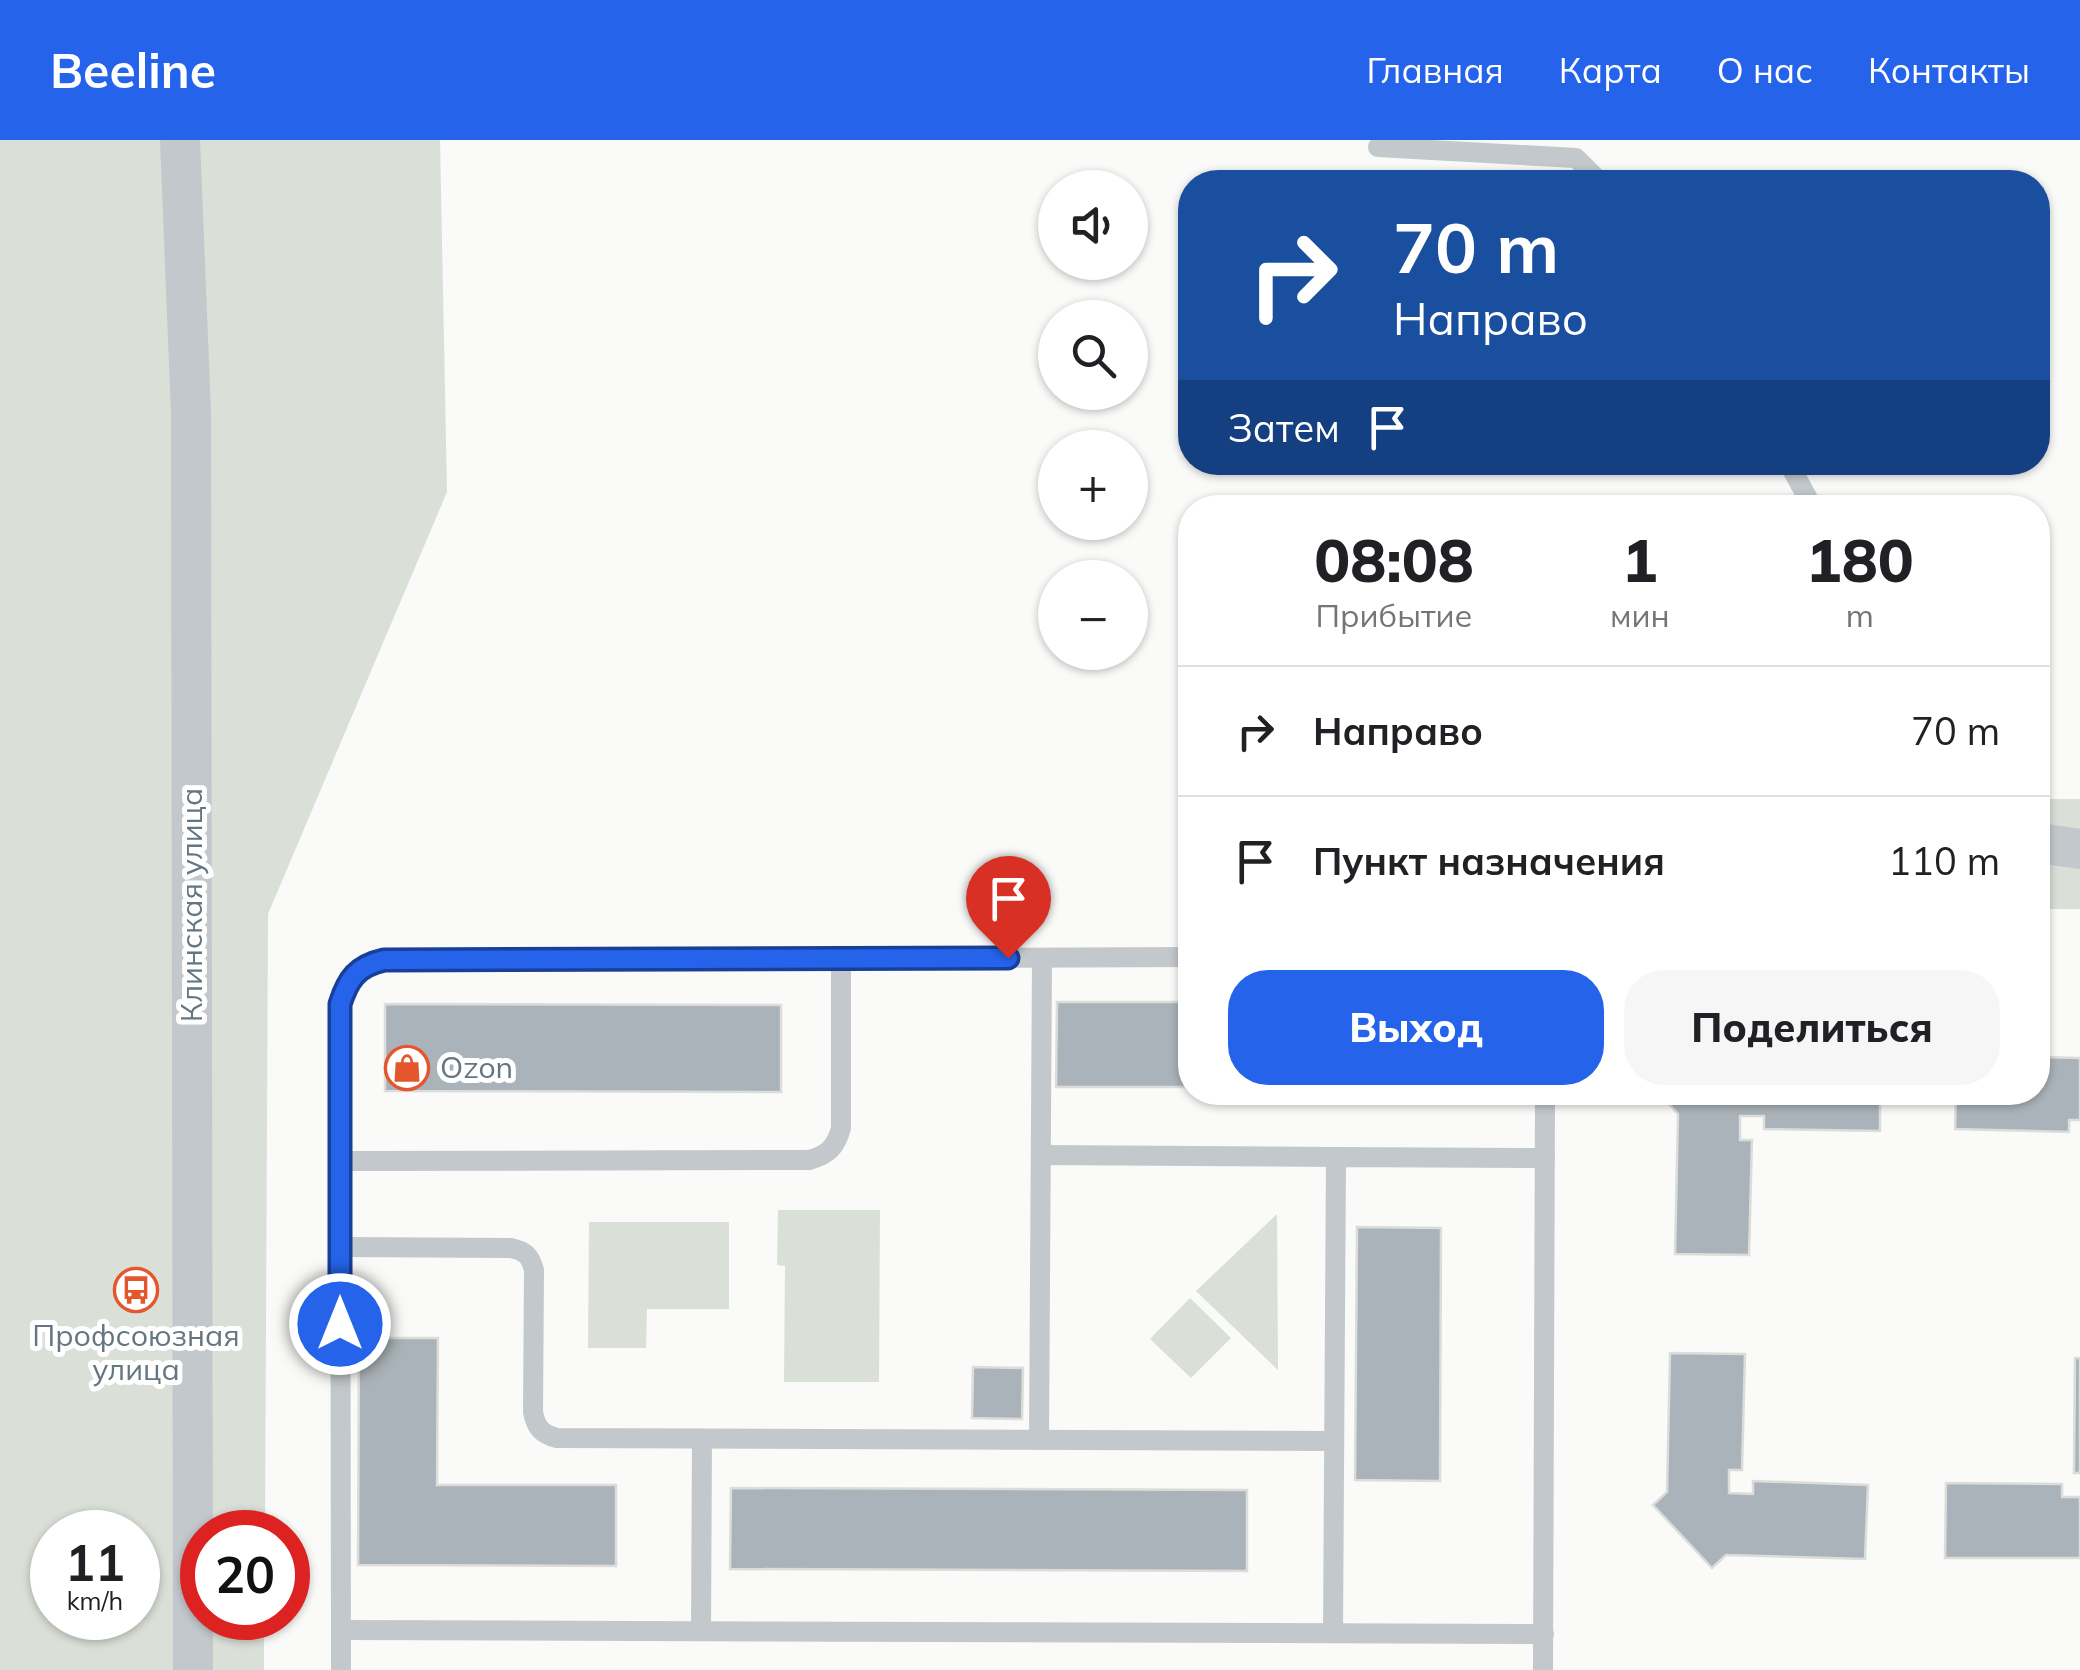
<!DOCTYPE html>
<html lang="ru">
<meta charset="utf-8">
<style>
:root{--surface:#fff;--page:#f6f6f6;--text:#202124;--muted:#757577;--line:#e0e0e0;--accent:#2563eb}
body{margin:0;font-family:Mulish,sans-serif;background:var(--page);color:var(--text);height:100vh;display:flex;flex-direction:column;font-size:38px;white-space:nowrap}
*{box-sizing:border-box;margin:0}
p{font-size:32px;color:var(--muted)}
.icon{flex:none;width:55px;height:55px;fill:none;stroke:currentColor;stroke-width:2;stroke-linecap:round;stroke-linejoin:round}
.map{position:relative;flex:1;overflow:hidden}
.drawer{position:absolute;left:1178px;top:355px;width:872px;height:610px;display:flex;flex-direction:column;background:var(--surface);border-radius:40px;box-shadow:0 2px 8px #0004}
.drawer>*{flex:none}
.top-card{position:absolute;left:1178px;top:30px;width:872px;height:305px;border-radius:40px;box-shadow:0 2px 8px #0004;background:#1a4fa0;color:#fff;overflow:hidden}
.tools{position:absolute;left:1038px;top:30px;display:grid;gap:20px}
.tools a{display:grid;place-items:center;width:110px;height:110px;border-radius:50%;background:var(--surface);box-shadow:0 2px 8px #0004;font-size:50px}
.speed{position:absolute;left:30px;top:1370px;display:flex;gap:20px;font-size:50px;font-weight:700;text-align:center}
.speed>*{display:grid;place-content:center;width:130px;height:130px;border-radius:50%;background:var(--surface);box-shadow:0 2px 8px #0004;line-height:1}
.speed small{font-size:25px;font-weight:400}
.speed .limit{border:15px solid #d22;background:#fff;color:#111}
.pin{position:absolute;display:grid;place-items:center;width:85px;height:85px;color:#fff;margin:-102px -42px;border-radius:50% 50% 50% 0;rotate:-45deg;box-shadow:0 0 10px #0007}
.pin .icon{rotate:45deg}
.me{position:absolute;width:110px;margin:-55px;rotate:0deg;stroke-linejoin:round;filter:drop-shadow(0 0 8px #0008)}
.turn{display:flex;align-items:center;gap:35px;height:210px;padding:0 50px;font-size:45px}
.turn .icon{width:130px;height:130px;stroke-width:2.5}
.turn b{display:block;font-size:70px;line-height:85px}
.then{display:flex;align-items:center;height:95px;padding:0 50px;background:#0003;gap:20px;font-size:38px}
.eta{display:flex;justify-content:space-evenly;align-items:center;height:170px;text-align:center}
.eta b{font-size:60px;font-weight:800;line-height:70px}
.action{display:flex;gap:20px;margin-top:auto;padding:20px 50px}
.action a{flex:1;height:115px;border-radius:40px;background:var(--accent);color:#fff;font-size:40px;font-weight:800;line-height:115px;text-align:center}
.action a+a{background:var(--page);color:var(--text)}
ul{padding:0;list-style:none}
li{display:flex;align-items:center;gap:30px;height:130px;padding:0 50px;border-top:2px solid var(--line)}
li div{flex:1}
li b{display:block;font-size:38px}
li em{font-style:normal}
header{display:flex;align-items:center;gap:60px;box-sizing:border-box;height:140px;padding:0 50px;background:var(--accent);color:#fff}
header strong{font-size:48px}
nav{display:flex;gap:55px;margin-inline-start:auto;font-size:35px}
.map>svg:first-child{display:block}
</style>
<header>
<strong>Beeline</strong>
<nav><a>Главная</a><a>Карта</a><a>О нас</a><a>Контакты</a></nav>
</header>
<div class="map">
<svg width="2080" height="1530" viewBox="0 0 2080 1530">
<rect width="100%" height="100%" fill="#fafaf8"/>
<g fill="#dadfd7" fill-rule="evenodd">
<path d="M0 0H440L447 352 268 774 265 1392H202V1478H264V1530H0ZM52 1392H138V1478H52Z"/>
<rect x="2038" y="659" width="42" height="110"/>
<polygon points="778,1070 880,1070 879,1242 784,1242 785,1126 777,1125"/>
<polygon points="1277,1074 1278,1230 1196,1151"/>
<polygon points="589,1082 729,1082 729,1169 647,1169 646,1208 588,1208"/>
<polygon points="1190,1158 1231,1198 1191,1238 1150,1199"/>
</g>
<g fill="#aab3b9" stroke="#dcdcda" stroke-width="2.5">
<polygon points="1057,862 1190,862 1190,947 1056,947"/>
<polygon points="385,864 781,865 781,952 385,951"/>
<polygon points="2038,917 2080,918 2080,980 2069,980 2069,992 1955,989 1956,952 2038,952"/>
<polygon points="1673,952 1880,952 1880,991 1764,989 1764,976 1740,976 1740,1000 1752,1000 1749,1115 1675,1114 1678,974 1665,960"/>
<polygon points="1357,1087 1441,1088 1440,1341 1355,1340"/>
<polygon points="359,1198 438,1198 437,1345 616,1345 616,1426 358,1425"/>
<polygon points="1670,1213 1745,1214 1742,1330 1729,1330 1729,1353 1753,1354 1753,1341 1868,1345 1865,1419 1726,1415 1712,1428 1653,1365 1667,1352"/>
<polygon points="2075,1218 2080,1218 2080,1333 2074,1333"/>
<polygon points="973,1227 1023,1228 1022,1279 972,1278"/>
<polygon points="1946,1343 2062,1344 2062,1357 2080,1357 2080,1418 1945,1418"/>
<polygon points="731,1348 1247,1350 1247,1431 730,1429"/>
</g>
<g fill="none" stroke-linecap="round" stroke-linejoin="round">
<g stroke="#c3c8cc" stroke-width="20">
<polyline points="1378,7 1576,18 1600,42"/>
<polyline points="1788,322 1813,368"/>
<polyline points="1041,1015 1336,1017"/>
<path d="M340 1021 809 1020C828 1015 836 1007 841 988V818"/>
<path d="M340 1107 511 1108C525 1111 530 1115 534 1130L533 1272C536 1287 541 1294 557 1298L1334 1301"/>
<polyline points="1039,1300 1042,818"/>
<polyline points="341,1490 1544,1494"/>
<polyline points="701,1491 702,1299"/>
<polyline points="1333,1493 1336,1017 1545,1018"/>
<path d="M341 1530 340 864C348 839 357 826 384 820L1190 817"/>
<polyline points="1543,1530 1545,952"/>
</g>
<g stroke="#c3c8cc" stroke-width="40">
<polyline points="180,0 191,273 193,1530"/>
<polyline points="2038,703 2080,709"/>
</g>
</g>
<g fill="none" stroke-linecap="round" stroke-linejoin="round">
<defs>
<path id="route" d="M340 1184V864C348 839 357 826 384 820L1008 818"/>
</defs>
<use href="#route" stroke="#184099" stroke-width="25"/>
<use href="#route" stroke="#2563eb" stroke-width="18"/>
</g>
<defs>
<symbol id="shop-ring" viewBox="-11 -11 22 22"><circle r="9.5" fill="#fff" stroke="#e4572e" stroke-width="1.5"/><path d="M-5-2.5h2.3a2.7 3.5 0 0 1 5.4 0H5L5.5 6h-11ZM-1.5-2.5h3a1.5 2.3 0 0 0-3 0Z" fill="#e4572e"/></symbol>
<symbol id="bus-ring" viewBox="-11 -11 22 22"><circle r="9.5" fill="#fff" stroke="#e4572e" stroke-width="1.5"/><path d="M-5-6H5V4H4V6H2V4H-2V6H-4V4H-5ZM-3.5-4V0h7V-4ZM-3.5 1.2v1.5H-2V1.2ZM2 1.2v1.5H3.5V1.2Z" fill="#e4572e"/></symbol>
</defs>
<g fill-rule="evenodd">
<use href="#shop-ring" x="382" y="903" width="50" height="50"/>
<use href="#bus-ring" x="111" y="1125" width="50" height="50"/>
</g>
<g text-anchor="middle" stroke-width="10" stroke-linejoin="round" paint-order="stroke">
<g font-size="30" fill="#657683" stroke="#fff">
<text transform="translate(192 765) rotate(-90)" y="10">Клинская улица</text>
</g>
<g font-size="30" fill="#657683" stroke="#fff" text-anchor="start">
<text x="440" y="938">Ozon</text>
<text x="136" y="1206" text-anchor="middle">Профсоюзная<tspan x="136" dy="34">улица</tspan></text>
</g>
</g>
</svg>
<div class="tools">
<a><svg class="icon" aria-label="sound" viewBox="0 0 24 24"><path d="M4 9h4l5-4v14l-5-4H4zM17 9q2 3 0 6"/></svg></a>
<a><svg class="icon" aria-label="search" viewBox="0 0 24 24"><circle cx="10" cy="10" r="6"/><path d="M15 15l6 6"/></svg></a>
<a>+</a>
<a>−</a>
</div>
<div class="speed"><div>11<small>km/h</small></div><div class="limit">20</div></div>
<div class="pin" style="left:1008px;top:818px;background:#d93025"><svg class="icon" aria-label="arrive" viewBox="0 0 24 24"><path d="M6 21V4h12l-3 4 3 4H6"/></svg></div>
<svg class="me" style="left:340px;top:1184px" viewBox="-20 -20 40 40"><circle r="17" fill="#2563eb" stroke="#fff" stroke-width="3"/><path d="M0-11L8 9 0 5-8 9z" fill="#fff"/></svg>
<div class="top-card">
<div class="turn"><svg class="icon" aria-label="right" viewBox="0 0 24 24"><path d="M7 20v-9h11M14 6l5 5-5 5"/></svg><div><b>70 m</b>Направо</div></div>
<div class="then">Затем<svg class="icon" aria-label="arrive" viewBox="0 0 24 24"><path d="M6 21V4h12l-3 4 3 4H6"/></svg></div>
</div>
<section class="drawer">
<div class="eta">
<div><b>08:08</b><p>Прибытие</p></div>
<div><b>1</b><p>мин</p></div>
<div><b>180</b><p>m</p></div>
</div>
<ul>
<li><svg class="icon" aria-label="right" viewBox="0 0 24 24"><path d="M7 20v-9h11M14 6l5 5-5 5"/></svg><div><b>Направо</b></div><em>70 m</em></li>
<li><svg class="icon" aria-label="arrive" viewBox="0 0 24 24"><path d="M6 21V4h12l-3 4 3 4H6"/></svg><div><b>Пункт назначения</b></div><em>110 m</em></li>
</ul>
<div class="action"><a>Выход</a><a>Поделиться</a></div>
</section>
</div>
